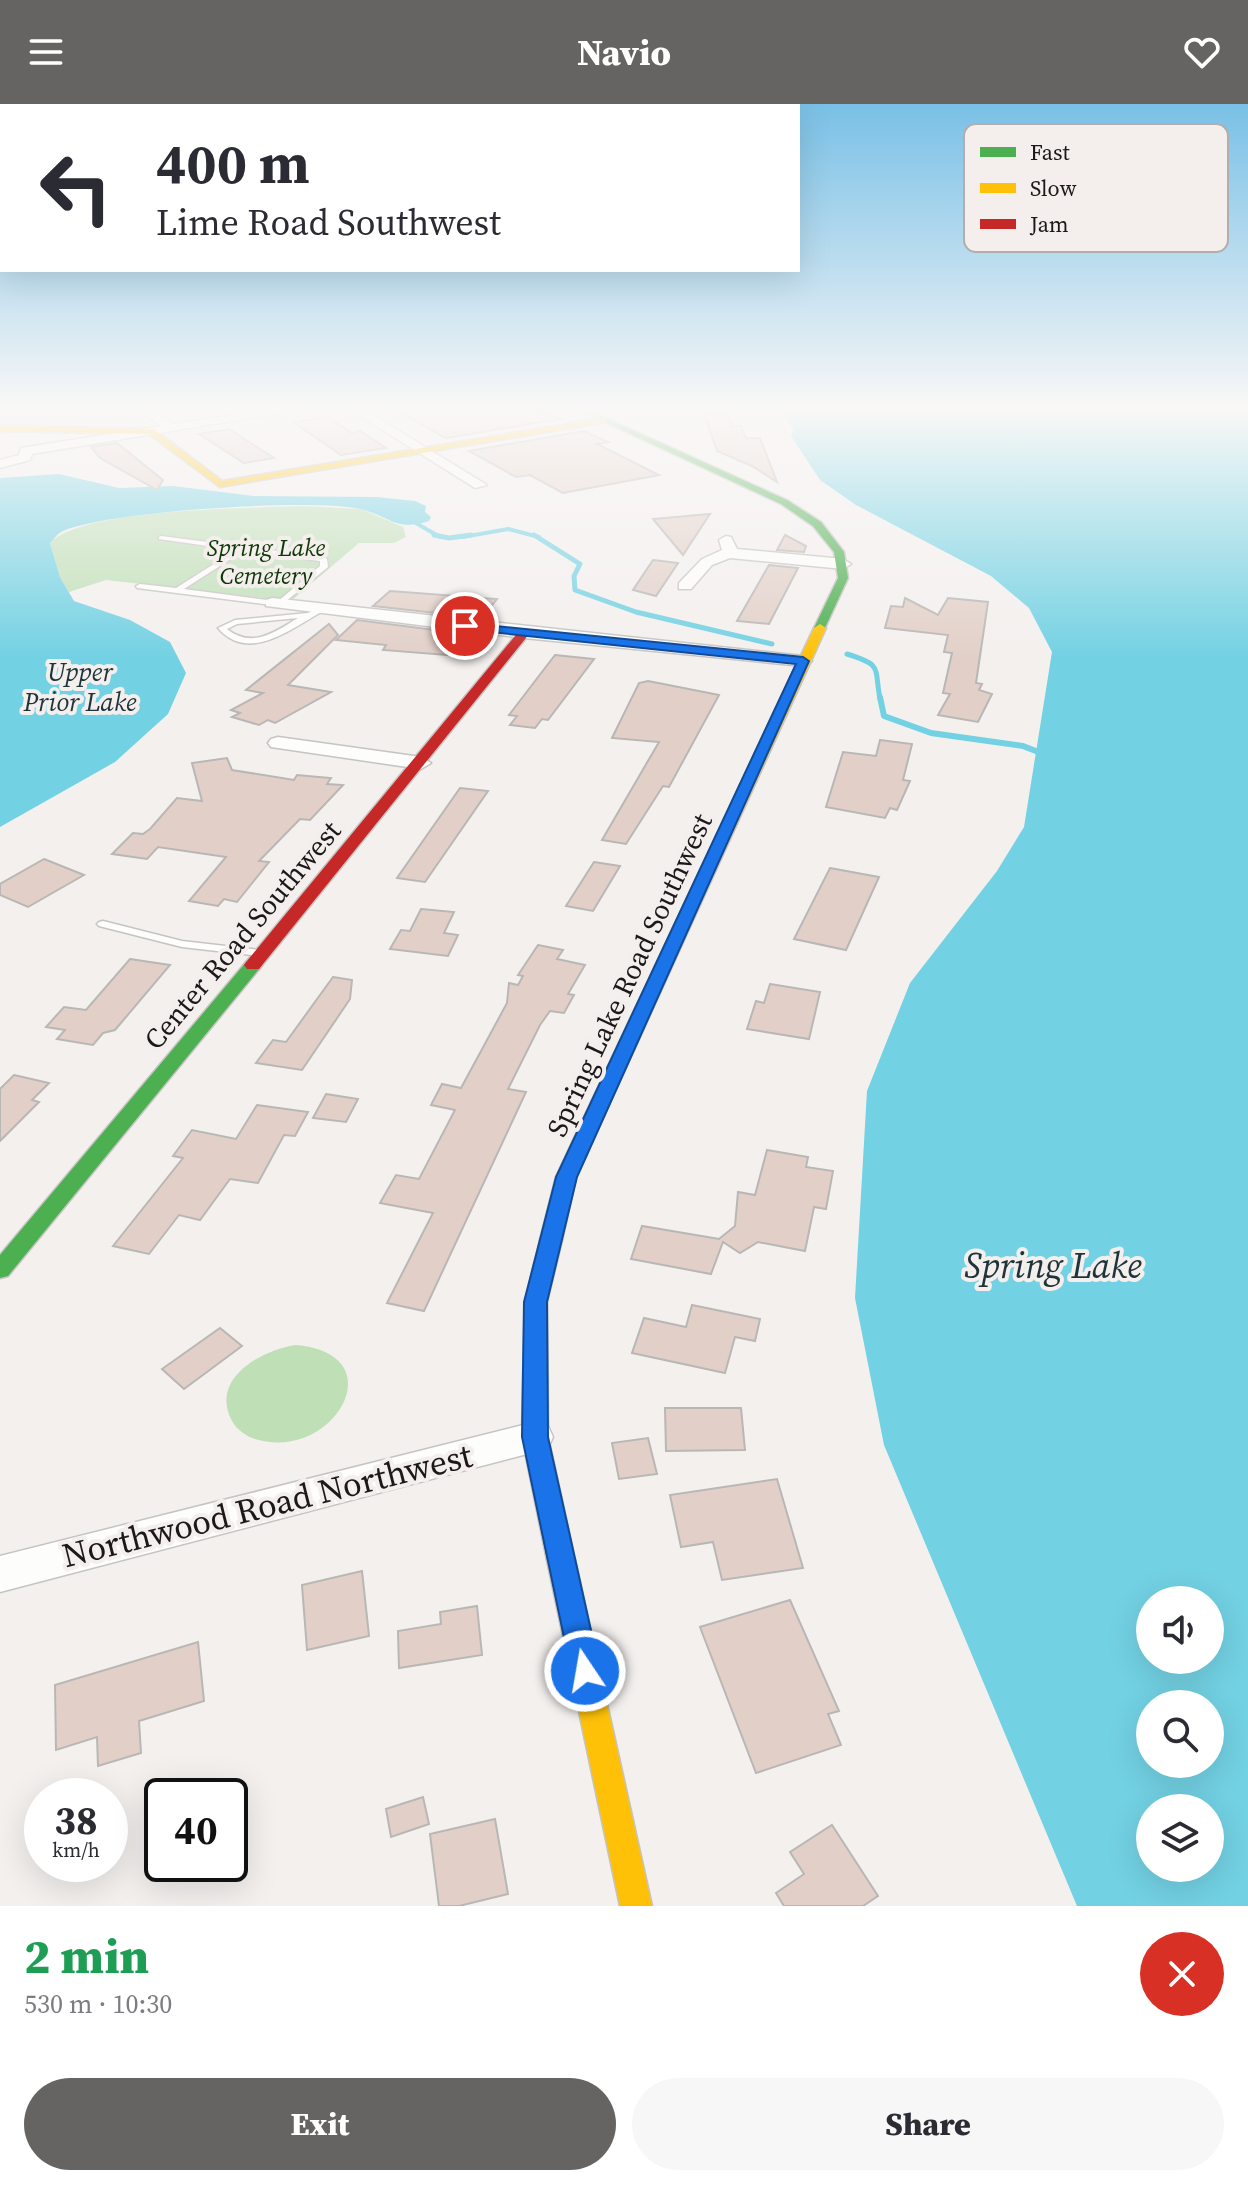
<!DOCTYPE html>
<meta charset="utf-8">
<style>
:root{--surface:#fff;--page:#f7f7f7;--text:#2b2b33;--muted:#7c7c81;--accent:#666463}
body{margin:0;font-family:"Source Serif 4",serif;background:var(--page);color:var(--text);height:100vh;display:flex;flex-direction:column;font-size:30px;white-space:nowrap}
*{box-sizing:border-box;margin:0}
p{font-size:26px;color:var(--muted)}
.icon{flex:none;width:44px;height:44px;fill:none;stroke:currentColor;stroke-width:2;stroke-linecap:round;stroke-linejoin:round}
.map{position:relative;height:1802px;overflow:hidden}
.drawer{display:flex;flex-direction:column;background:var(--surface);flex:1}
.drawer>*{flex:none}
.top-card{position:absolute;left:0px;top:0px;width:800px;height:168px;box-shadow:0 8px 32px #0002;background:#fff;color:var(--text);overflow:hidden}
.buttons{position:absolute;left:1136px;top:1482px;display:grid;gap:16px}
.buttons a{display:grid;place-items:center;width:88px;height:88px;border-radius:50%;background:var(--surface);box-shadow:0 8px 32px #0002;font-size:40px}
.speed{position:absolute;left:24px;top:1674px;display:flex;gap:16px;font-size:40px;font-weight:700;text-align:center}
.speed>*{display:grid;place-content:center;width:104px;height:104px;border-radius:50%;background:var(--surface);box-shadow:0 8px 32px #0002;line-height:1}
.speed small{font-size:20px;font-weight:400}
.speed .limit{border:4px solid #111;border-radius:12px;background:#fff;color:#111}
.pin{position:absolute;display:grid;place-items:center;width:68px;height:68px;color:#fff;margin:-34px;border:4px solid #fff;border-radius:50%;box-shadow:0 2px 8px #0007}
.me{position:absolute;width:88px;margin:-44px;rotate:348deg;stroke-linejoin:round;filter:drop-shadow(0 0 6px #0008)}
.turn{display:flex;align-items:center;gap:28px;height:168px;padding:0 24px;font-size:36px}
.turn .icon{width:104px;height:104px;stroke-width:2.5}
.turn b{display:block;font-size:56px;line-height:68px}
.round{display:grid;place-items:center;flex:none;width:84px;height:84px;border-radius:42px;background:var(--page)}
.headline{display:flex;align-items:center;justify-content:space-between;height:136px;padding:0 24px}
h1{font-size:48px;font-weight:800;line-height:60px;color:#1e9e55}
.button{display:flex;gap:16px;margin-top:auto;padding:16px 24px}
.button a{flex:1;height:92px;border-radius:48px;background:var(--accent);color:#fff;font-size:32px;font-weight:800;line-height:92px;text-align:center}
.button a+a{background:var(--page);color:var(--text)}
header{display:flex;justify-content:space-between;align-items:center;height:104px;padding:0 24px;background:var(--accent);color:#fff;font-size:36px;font-weight:800}
.map>svg:first-child{display:block}
</style>
<header><svg class="icon" aria-label="menu" viewBox="0 0 24 24"><path d="M4 6h16M4 12h16M4 18h16"/></svg>Navio<svg class="icon" aria-label="heart" viewBox="0 0 24 24"><path d="M12 20l-8-8c-3-5 5-10 8-4 3-6 11-1 8 4z"/></svg></header>
<div class="map">
<svg width="1248" height="1802" viewBox="0 0 1248 1802">
<rect width="100%" height="100%" fill="#f3f0ee"/>
<g fill="#bfdfb7">
<path d="M303 402 361 405 403 423 406 433 394 439H359L291 497 106 476 69 488 60 473 50 439C83 404 251 404 303 402Z"/>
<path d="M296 1241C397 1250 333 1359 255 1335 246 1332 237 1326 232 1317 209 1274 262 1246 296 1241Z"/>
</g>
<g fill="#72d1e3" fill-rule="evenodd">
<path d="M784 303H1248V1802H1077L884 1341 855 1194 867 987 910 879 997 767 1024 723 1052 548 1029 504 991 472 856 401 820 376 791 332 793 325 782 307ZM1150 1496H1210V1556H1150ZM1150 1600H1210V1660H1150ZM1150 1704H1210V1764H1150Z"/>
<path d="M59 370 119 384 173 382 254 392 376 393 415 397 426 402 425 408 431 413 429 417C395 428 390 412 360 405 312 394 109 407 63 427 58 429 54 435 50 439L60 473 74 497 130 516 170 538 186 569 168 610 115 658 0 723V374Z"/>
</g>
<g fill="none" stroke-linecap="round" stroke-linejoin="round">
<g stroke="#72d1e3" stroke-width="4">
<polyline points="409,415 440,433"/>
<polyline points="463,433 508,425 539,433"/>
</g>
<g stroke="#72d1e3" stroke-width="5">
<polyline points="434,431 449,434 471,431"/>
<polyline points="534,431 580,460 574,472 575,486 636,508 772,540"/>
<path d="M847 550C883 561 874 563 880 595"/>
</g>
<polyline stroke="#72d1e3" stroke-width="6" points="880,593 884,612 931,629 1023,642 1046,651"/>
</g>
<g fill="#e2d0c8" stroke="#b9b7b5" stroke-width="2">
<polygon points="390,303 534,303 560,315 446,334"/>
<polygon points="728,309 732,322 741,322 746,334 760,334 777,378 752,362 717,347 704,310"/>
<polygon points="327,313 352,329 360,327 386,344 341,351 293,318"/>
<polygon points="229,325 274,354 244,359 199,330"/>
<polygon points="584,327 608,338 597,340 659,371 563,389 530,371 516,373 469,347"/>
<polygon points="117,339 163,376 157,386 100,354 91,343"/>
<polygon points="710,410 683,451 653,415"/>
<polygon points="785,431 806,442 804,448 777,446"/>
<polygon points="653,456 678,459 656,492 633,486"/>
<polygon points="769,461 798,464 769,520 737,517"/>
<polygon points="390,487 497,495 481,514 373,502"/>
<polygon points="905,494 938,511 948,494 988,498 976,579 982,580 979,586 992,590 978,618 938,611 950,590 943,589 952,549 944,548 948,531 885,524 891,502 903,503"/>
<polygon points="357,516 466,530 447,551 383,546 386,541 336,536"/>
<polygon points="329,520 338,531 288,581 331,588 275,619 268,616 259,621 232,613 240,609 231,606 263,589 246,586"/>
<polygon points="555,551 594,555 548,616 542,615 535,624 510,621 517,612 509,611"/>
<polygon points="648,577 719,591 669,683 663,682 626,740 602,736 659,638 612,634 639,579"/>
<polygon points="880,636 912,640 903,676 910,677 897,706 890,704 885,714 826,703 843,648 876,652"/>
<polygon points="227,654 232,666 294,676 297,671 331,674 327,680 343,681 310,716 300,715 259,757 269,758 237,798 224,795 218,802 189,797 226,753 158,743 147,755 112,750 133,729 143,730 150,725 177,694 202,697 192,659"/>
<polygon points="460,684 488,687 425,778 397,774"/>
<polygon points="44,755 84,771 28,803 0,791 0,780"/>
<polygon points="594,758 620,762 593,807 566,802"/>
<polygon points="830,764 879,773 846,846 794,835"/>
<polygon points="421,805 454,808 444,829 458,831 448,852 390,845 401,826 410,827"/>
<polygon points="538,841 563,846 557,855 585,861 568,890 574,891 564,909 550,907 540,921 508,985 526,988 424,1207 387,1199 433,1109 380,1099 396,1071 419,1075 455,1006 431,1001 442,980 461,984 507,899 509,879 518,881 523,872 518,871"/>
<polygon points="130,855 170,861 115,926 103,929 93,941 57,935 65,926 46,923 64,903 86,906"/>
<polygon points="333,873 352,876 350,895 302,966 256,959 273,936 286,938"/>
<polygon points="770,880 820,888 809,935 747,925 756,897 764,899"/>
<polygon points="14,971 49,979 32,996 39,998 0,1037 0,985"/>
<polygon points="326,990 358,995 346,1018 313,1014"/>
<polygon points="257,1001 308,1008 295,1032 284,1031 258,1079 230,1075 200,1116 179,1111 149,1150 113,1142 183,1054 173,1052 192,1026 236,1035"/>
<polygon points="767,1046 808,1053 806,1063 833,1067 826,1105 814,1103 805,1147 758,1138 740,1149 723,1138 711,1170 631,1155 642,1122 719,1135 735,1122 738,1088 755,1091"/>
<polygon points="692,1201 760,1215 755,1237 735,1233 725,1269 632,1249 644,1214 686,1223"/>
<polygon points="220,1224 242,1242 184,1285 162,1265"/>
<polygon points="665,1304 741,1304 745,1346 666,1347"/>
<polygon points="648,1334 657,1370 619,1375 612,1339"/>
<polygon points="777,1375 803,1464 722,1476 713,1438 681,1443 670,1391"/>
<polygon points="362,1467 369,1532 307,1546 302,1481"/>
<polygon points="790,1496 839,1607 828,1610 841,1641 756,1669 700,1523"/>
<polygon points="477,1502 482,1551 399,1564 398,1527 441,1520 440,1508"/>
<polygon points="198,1538 204,1597 139,1617 141,1649 98,1662 97,1633 56,1646 55,1581"/>
<polygon points="423,1693 429,1720 391,1733 386,1705"/>
<polygon points="495,1715 508,1790 459,1802 439,1802 430,1730"/>
<polygon points="832,1721 878,1792 863,1802 784,1802 776,1789 804,1770 790,1748"/>
</g>
<g fill="none" stroke-linecap="round" stroke-linejoin="round">
<defs>
<g id="lane">
<polygon points="161,432 323,453 327,455 328,463 280,502 277,502 277,498 320,462 320,457 243,447 184,485 275,497 276,499 272,501 137,484 136,482 140,480 176,484 236,446 159,435 159,433"/>
<path d="M320 503H323V507C292 524 249 560 218 524L235 516 308 509ZM298 514C275 528 252 545 227 525L237 520Z"/>
<polygon points="103,817 182,837 260,846 266,849 260,852 182,843 99,822 97,820 99,818"/>
</g>
<g id="street">
<polygon points="136,303 149,303 174,320 290,303 317,303 32,350 30,356 0,364 0,356 19,351 21,344 161,322"/>
<polygon points="346,303 360,303 487,381 475,384"/>
<polygon points="726,432 731,433 737,445 843,455 851,460 843,465 730,454 712,461 691,485 679,485 679,479 702,455 722,446 719,436"/>
<polygon points="272,494 803,552 812,557 803,562 524,534 266,502 266,496"/>
<polygon points="278,633 421,653 431,659 421,665 271,643 268,639 271,635"/>
<polygon points="535,1318 548,1322 553,1333 548,1344 535,1348 0,1488 0,1452"/>
</g>
<g id="fast">
<polygon points="572,303 582,303 787,396 821,418 844,448 848,474 824,526 814,524 838,474 834,448 813,422 781,400"/>
<polygon points="253,856 262,861 259,865 8,1172 0,1174 0,1151 247,857"/>
</g>
<g id="slow">
<polygon points="604,314 607,318 220,383 149,330 0,327 0,321 154,325 222,377"/>
<polygon points="820,520 826,524 576,1073 562,1136 559,1142 551,1144 543,1142 540,1136 556,1073 814,524"/>
<polygon points="561,1444 571,1447 575,1456 652,1802 620,1802 547,1456 551,1447"/>
</g>
<g id="jam">
<polygon points="520,526 530,529 259,865 247,865 244,861 247,857"/>
<polygon points="551,1128 559,1130 562,1136 547,1198 548,1333 575,1456 571,1465 561,1468 551,1465 547,1456 522,1333 525,1198 540,1136 543,1130"/>
</g>
</defs>
<use href="#lane" stroke="#c6c4c3" stroke-width="3"/>
<use href="#street" stroke="#c6c4c3" stroke-width="3"/>
<use href="#fast" stroke="#c6c4c3" stroke-width="3"/>
<use href="#slow" stroke="#c6c4c3" stroke-width="3"/>
<use href="#jam" stroke="#c6c4c3" stroke-width="3"/>
<use href="#lane" fill="#fdfdfc" fill-rule="evenodd"/>
<use href="#street" fill="#fdfdfc" fill-rule="evenodd"/>
<use href="#fast" fill="#4caf50" fill-rule="evenodd"/>
<use href="#slow" fill="#ffc107" fill-rule="evenodd"/>
<use href="#jam" fill="#c62828" fill-rule="evenodd"/>
</g>
<linearGradient id="sky" x2="0" y2="1"><stop stop-color="#79c0e6"/><stop offset="0.55" stop-color="#faf8f7"/><stop offset="1" stop-color="#faf8f7" stop-opacity="0"/></linearGradient>
<rect width="1248" height="555" fill="url(#sky)"/>
<polygon fill="#1a73e8" stroke="#114b97" stroke-width="2" points="465,519 803,553 809,557 577,1073 547,1198 548,1333 600,1567 596,1577 585,1581 575,1577 571,1567 522,1333 524,1198 556,1073 796,560 461,525 461,520"/>
<g text-anchor="middle" stroke-width="8" stroke-linejoin="round" paint-order="stroke">
<g font-size="24" font-style="italic" fill="#0e3806" stroke="#f4efed">
<text x="266" y="452">Spring Lake<tspan x="266" dy="28">Cemetery</tspan></text>
</g>
<g font-size="26" font-style="italic" fill="#1e343a" stroke="#f4efed">
<text x="80" y="577">Upper<tspan x="80" dy="30">Prior Lake</tspan></text>
</g>
<g font-size="28" fill="#1a1818" stroke="#f4efed">
<text transform="translate(242 831) rotate(-50)" y="10">Center Road Southwest</text>
<text transform="translate(629 871) rotate(-65)" y="10">Spring Lake Road Southwest</text>
</g>
<g font-size="34" fill="#1a1818" stroke="#f4efed">
<text transform="translate(267 1401) rotate(-14)" y="12">Northwood Road Northwest</text>
</g>
<g font-size="36" font-style="italic" fill="#1e343a" stroke="#f4efed">
<text x="1053" y="1174">Spring Lake</text>
</g>
</g>
<rect x="964" y="20" width="264" height="128" rx="12" fill="#f4efed" stroke="#b3aead" stroke-width="2"/>
<rect x="980" y="43" width="36" height="10" fill="#4caf50"/>
<rect x="980" y="79" width="36" height="10" fill="#ffc107"/>
<rect x="980" y="115" width="36" height="10" fill="#c62828"/>
<g font-size="22" fill="#1a1818">
<text x="1030" y="56">Fast</text>
<text x="1030" y="92">Slow</text>
<text x="1030" y="128">Jam</text>
</g>
</svg>
<div class="buttons">
<a><svg class="icon" aria-label="sound" viewBox="0 0 24 24"><path d="M4 9h4l5-4v14l-5-4H4zM17 9q2 3 0 6"/></svg></a>
<a><svg class="icon" aria-label="search" viewBox="0 0 24 24"><circle cx="10" cy="10" r="6"/><path d="M15 15l6 6"/></svg></a>
<a><svg class="icon" aria-label="layers" viewBox="0 0 24 24"><path d="M12 4l9 5-9 5-9-5zM3 14l9 5 9-5"/></svg></a>
</div>
<div class="speed"><div>38<small>km/h</small></div><div class="limit">40</div></div>
<div class="pin" style="left:465px;top:522px;background:#d93025"><svg class="icon" aria-label="arrive" viewBox="0 0 24 24"><path d="M6 21V4h12l-3 4 3 4H6"/></svg></div>
<svg class="me" style="left:585px;top:1567px" viewBox="-20 -20 40 40"><circle r="17" fill="#1a73e8" stroke="#fff" stroke-width="3"/><path d="M0-11L8 9 0 5-8 9z" fill="#fff"/></svg>
<div class="top-card">
<div class="turn"><svg class="icon" aria-label="left" viewBox="0 0 24 24"><path d="M17 20v-9H6M10 6l-5 5 5 5"/></svg><div><b>400 m</b>Lime Road Southwest</div></div>
</div>
</div>
<section class="drawer">
<div class="headline"><div><h1>2 min</h1><p>530 m · 10:30</p></div><a class="round" style="background:#d93025;color:#fff"><svg class="icon" aria-label="close" viewBox="0 0 24 24"><path d="M6 6l12 12M18 6L6 18"/></svg></a></div>
<div class="button"><a>Exit</a><a>Share</a></div>
</section>
